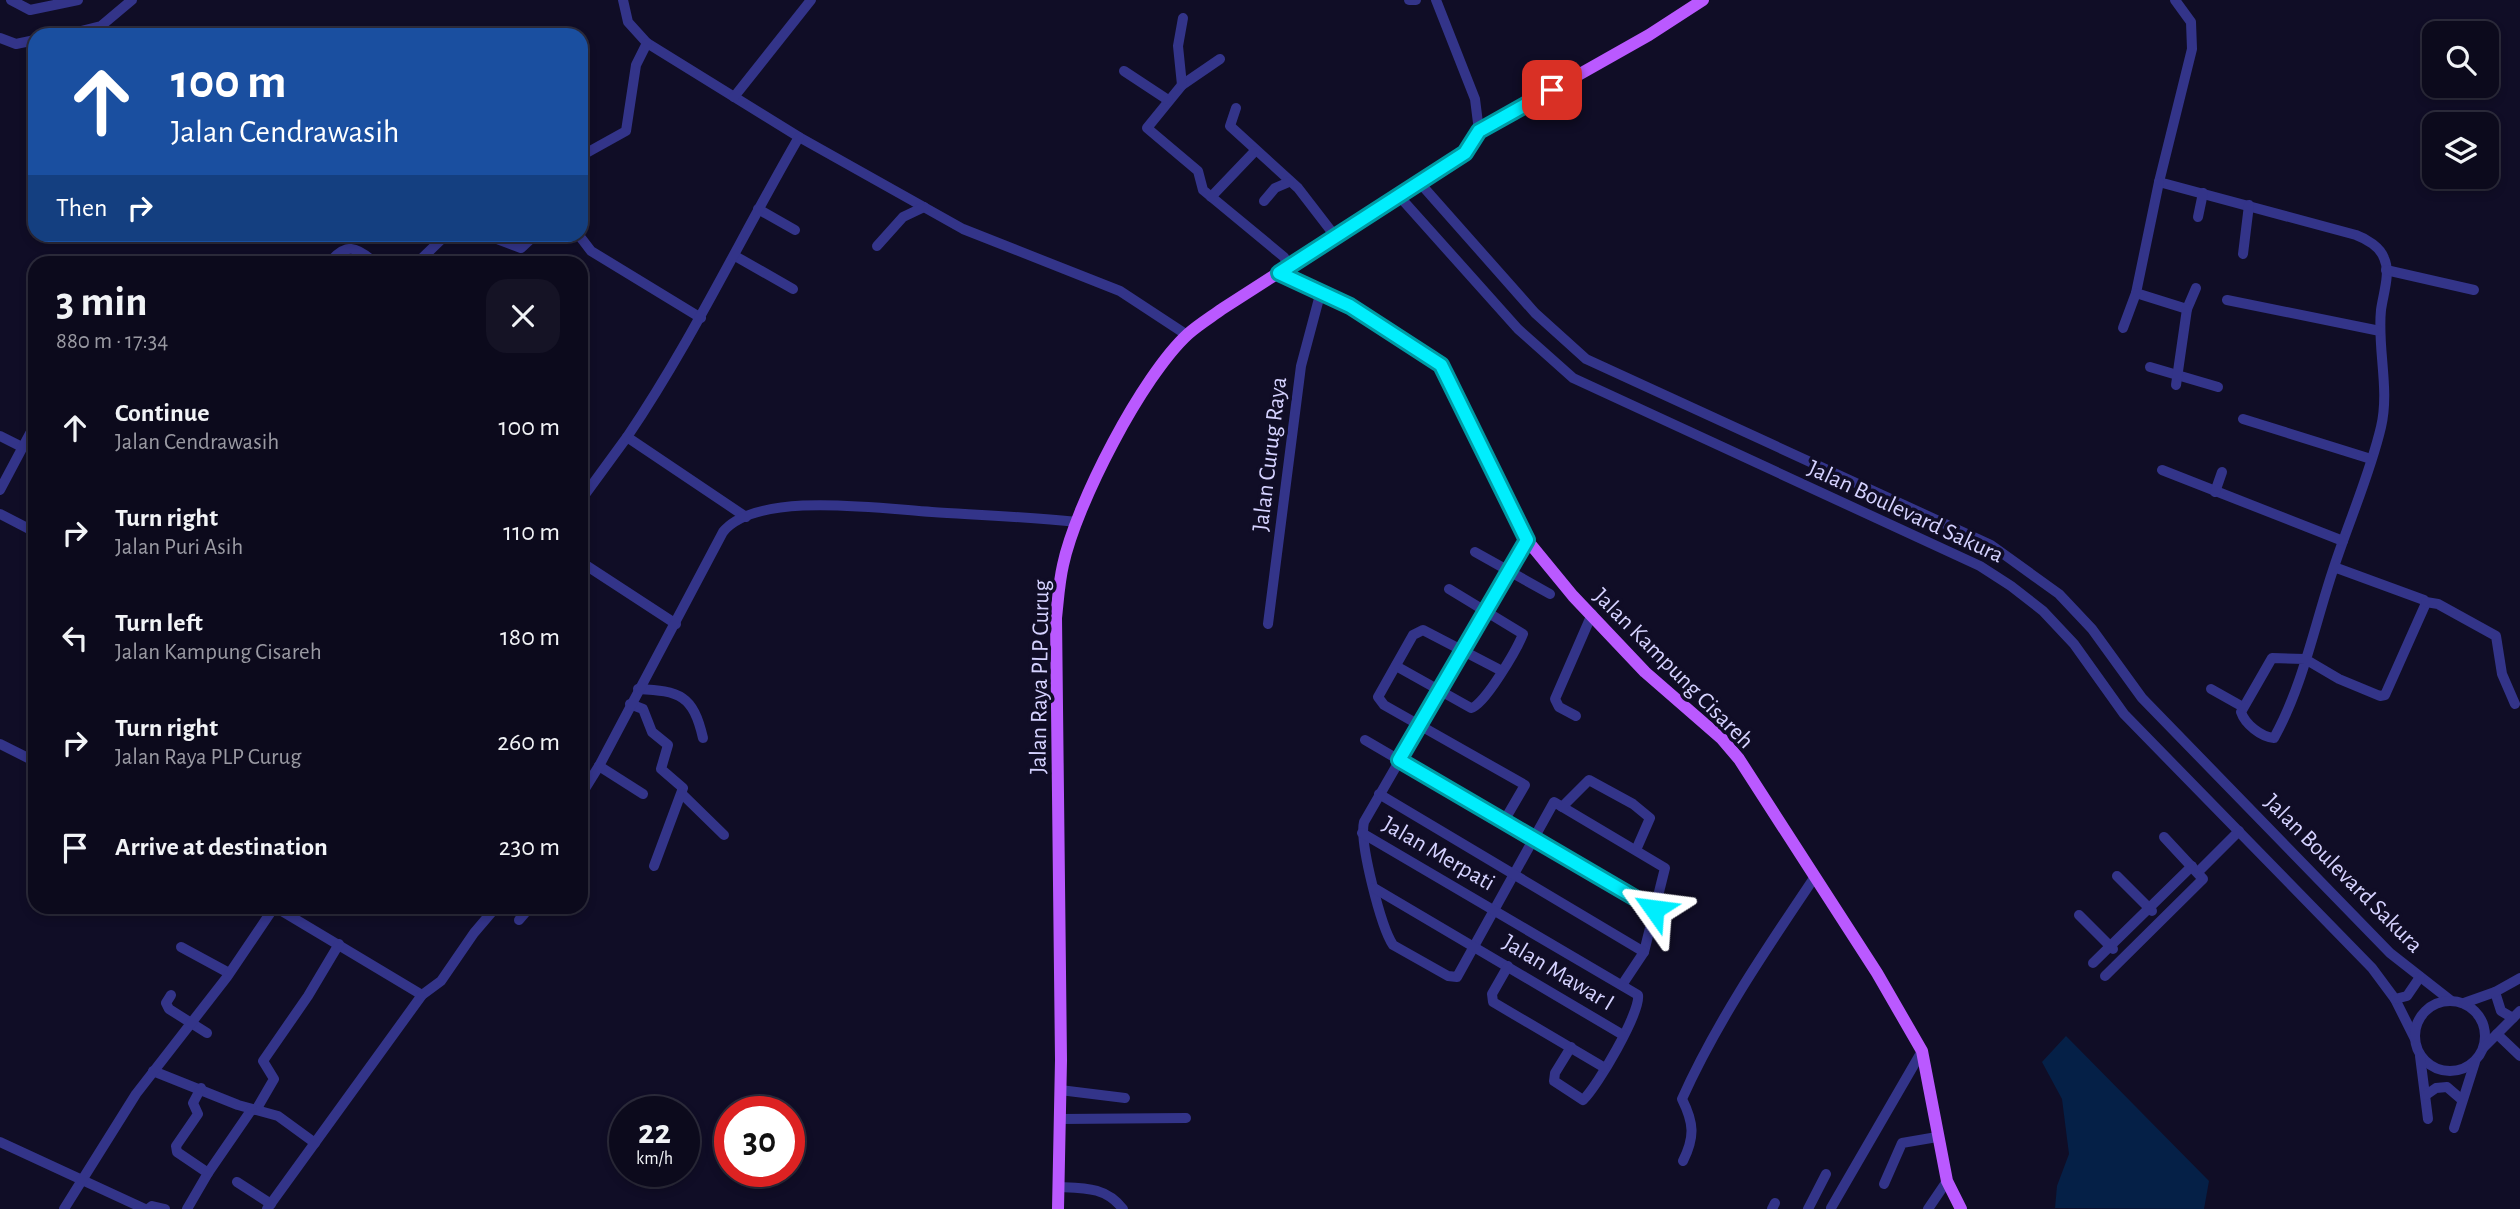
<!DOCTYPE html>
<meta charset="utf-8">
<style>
:root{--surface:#0c0a1c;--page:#151325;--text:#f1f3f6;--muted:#9a9aa3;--line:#2c2b3b}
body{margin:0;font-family:"Alegreya Sans",sans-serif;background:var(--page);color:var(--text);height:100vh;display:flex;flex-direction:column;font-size:26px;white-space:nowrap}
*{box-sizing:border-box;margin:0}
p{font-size:23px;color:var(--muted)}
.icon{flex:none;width:38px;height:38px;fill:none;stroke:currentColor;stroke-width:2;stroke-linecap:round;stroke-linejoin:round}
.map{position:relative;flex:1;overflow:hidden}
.side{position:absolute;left:28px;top:256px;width:560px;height:658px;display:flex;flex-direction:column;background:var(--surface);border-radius:21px;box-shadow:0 4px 10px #0003,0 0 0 2px var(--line)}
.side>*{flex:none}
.banner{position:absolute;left:28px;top:28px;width:560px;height:214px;border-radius:21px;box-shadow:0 4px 10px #0003,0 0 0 2px var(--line);background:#1a4fa0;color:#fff;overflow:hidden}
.fabs{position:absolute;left:2422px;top:21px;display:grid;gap:14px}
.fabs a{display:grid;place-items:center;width:77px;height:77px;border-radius:14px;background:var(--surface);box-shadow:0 4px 10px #0003,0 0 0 2px var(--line);font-size:35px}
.speed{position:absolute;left:609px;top:1096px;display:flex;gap:14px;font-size:35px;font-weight:700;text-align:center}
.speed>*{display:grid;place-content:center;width:91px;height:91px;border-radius:50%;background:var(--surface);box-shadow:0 4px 10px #0003,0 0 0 2px var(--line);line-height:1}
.speed small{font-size:18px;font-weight:400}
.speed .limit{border:10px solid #d22;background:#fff;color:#111}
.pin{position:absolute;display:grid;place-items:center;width:60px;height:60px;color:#fff;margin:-30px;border-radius:14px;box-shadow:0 4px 10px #0006}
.me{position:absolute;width:77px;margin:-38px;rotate:301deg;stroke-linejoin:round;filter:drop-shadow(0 0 5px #0008)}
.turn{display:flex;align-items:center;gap:24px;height:147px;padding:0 28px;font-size:32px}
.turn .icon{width:91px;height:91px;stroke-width:2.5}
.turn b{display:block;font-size:49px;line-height:60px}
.then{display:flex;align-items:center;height:66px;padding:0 28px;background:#0003;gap:14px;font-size:26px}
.round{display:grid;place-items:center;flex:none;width:74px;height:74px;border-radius:21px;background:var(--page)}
.head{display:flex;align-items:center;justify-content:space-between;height:119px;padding:0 28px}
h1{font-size:42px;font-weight:700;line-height:52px}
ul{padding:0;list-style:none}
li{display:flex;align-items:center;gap:21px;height:105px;padding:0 28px}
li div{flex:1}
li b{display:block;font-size:26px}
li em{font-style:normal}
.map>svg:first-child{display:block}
</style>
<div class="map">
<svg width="2520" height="1209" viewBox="0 0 2520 1209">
<rect width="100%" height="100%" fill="#100d26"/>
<polygon fill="#052047" points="2066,1036 2209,1181 2204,1209 2055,1208 2057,1186 2069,1154 2062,1099 2042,1062"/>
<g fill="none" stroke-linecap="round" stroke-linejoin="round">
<g stroke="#333489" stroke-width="10">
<polyline points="11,0 30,10 78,0"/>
<polyline points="623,0 628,22 647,43 799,137 963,229 1120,291 1187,335"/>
<polyline points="1409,0 1416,0"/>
<polyline points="1436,0 1475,99 1479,131"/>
<path d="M2175 0 2191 22 2192 49 2159 182 2356 235C2367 239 2380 247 2384 258 2391 273 2383 294 2381 310 2377 348 2390 389 2381 427 2370 474 2349 521 2334 567 2315 623 2303 686 2274 738 2261 737 2245 724 2241 712L2272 658 2305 659 2339 679 2380 696 2385 695 2426 603 2424 600 2334 567"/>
<polyline points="65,35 101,26 132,0"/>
<polyline points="0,38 16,44 35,40"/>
<polyline points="1220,59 1182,85 1147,128 1198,171 1203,190 1284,257 1289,267"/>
<polyline points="1124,71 1168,100"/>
<polyline points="1182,85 1178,46 1183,18"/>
<polyline points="734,97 811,0"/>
<polyline points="1236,108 1230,126 1298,188 1335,236"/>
<polyline points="581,156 626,131 636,65 647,43"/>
<polyline points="1419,182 1535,313 1586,359 1991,545 2059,594 2092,629 2142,698 2390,953 2450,1000"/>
<polyline points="2159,182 2136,293 2187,309 2196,288"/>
<polyline points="1399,196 1518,329 1573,378 1980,566 2011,586 2043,611 2074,644 2124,714 2372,968 2395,999 2415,1039"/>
<polyline points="1211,197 1255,151"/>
<polyline points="1264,201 1275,188 1289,182"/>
<polyline points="758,209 795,230"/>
<polyline points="2198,217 2203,193"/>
<polyline points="484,234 521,248 536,234"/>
<polyline points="578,234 591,251 701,318"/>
<polyline points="877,246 903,217 924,207"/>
<polyline points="2243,254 2249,205"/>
<polyline points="735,256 793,289"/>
<path d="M330 262C346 243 356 246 374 262"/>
<polyline points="418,262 447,234"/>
<polyline points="2386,270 2474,290"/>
<polyline points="2227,300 2380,331"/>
<polyline points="2123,328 2136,293"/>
<polyline points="2150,367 2218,387"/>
<polyline points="2176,385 2187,309"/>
<polyline points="2243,419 2371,459"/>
<polyline points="0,436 22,447"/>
<polyline points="2162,470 2343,541"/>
<polyline points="0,490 35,424"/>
<polyline points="2215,492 2222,472"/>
<polyline points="581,500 627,437"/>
<polyline points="0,514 35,532"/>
<path d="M746 517 627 437C692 341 741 237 799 137"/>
<path d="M1527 540 1364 822C1359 842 1381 927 1393 945L1448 976 1457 977 1554 802 1665 868 1644 952"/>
<polyline points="1475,552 1550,594"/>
<polyline points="581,562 676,624"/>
<polyline points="2426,602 2438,604 2496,636 2502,674 2515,704"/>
<polyline points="1268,624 1301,366 1321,291"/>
<path d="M1396 666 1471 708C1484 706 1517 649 1523 634L1449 589"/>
<polyline points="1502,671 1423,630 1413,635 1378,697 1384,705 1525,785 1504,821"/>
<path d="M638 689C680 691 693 695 703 738"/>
<polyline points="2211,689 2243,707"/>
<polyline points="630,704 643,709 652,732 668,745 661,769 683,788 654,866"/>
<polyline points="1576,716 1559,707 1555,699 1592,614"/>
<polyline points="1365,740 1654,909"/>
<polyline points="0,744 28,758 35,756"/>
<polyline points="599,766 643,794"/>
<polyline points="682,794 724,835"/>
<polyline points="1379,794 1644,952 1622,985"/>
<path d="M581 795 599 766 723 532C757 490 882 509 932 512 980 515 1028 517 1077 522"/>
<polyline points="1562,807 1589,780 1633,804 1650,818 1636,850"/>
<path d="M1362 833 1638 995C1641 1012 1597 1087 1583 1100L1554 1081 1555 1073 1571 1047"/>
<polyline points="2198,872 2239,831"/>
<polyline points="2117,876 2152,911"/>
<polyline points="1374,888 1623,1035"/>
<polyline points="275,907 422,995"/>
<polyline points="2079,915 2113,949"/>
<polyline points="519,920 531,906"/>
<polyline points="181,947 229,973"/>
<polyline points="2093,963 2192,866"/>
<polyline points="1508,966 1492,994 1493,1002 1605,1068"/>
<polyline points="2105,976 2203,879 2164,837"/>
<polyline points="2495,992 2501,1011 2513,1018"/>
<polyline points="171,995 166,1003 169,1009 207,1033"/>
<polyline points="2395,999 2407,996 2420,977"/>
<circle cx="2450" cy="1036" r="35"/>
<polyline points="2464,1003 2495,992 2520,978"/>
<polyline points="2497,1034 2520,1056"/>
<polyline points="2484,1047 2520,1011"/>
<polyline points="2420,1056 2428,1119"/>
<polyline points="153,1071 238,1105 278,1116 315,1143"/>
<polyline points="1060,1090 1125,1098"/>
<polyline points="2426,1095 2436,1088 2447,1087 2461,1099"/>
<polyline points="256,1110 274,1079 263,1061 308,996 339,944"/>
<polyline points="1061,1119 1186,1118"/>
<polyline points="2454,1128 2475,1062"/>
<polyline points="0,1142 145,1209"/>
<path d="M1683 1161C1695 1137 1694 1123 1682 1099 1717 1021 1767 948 1814 878"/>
<polyline points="208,1173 252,1109"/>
<polyline points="237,1182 271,1204"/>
<polyline points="1884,1184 1902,1143 1937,1137"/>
<path d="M1059 1187C1085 1188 1106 1187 1123 1209"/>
<polyline points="1831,1208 1922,1051"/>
<polyline points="64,1209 136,1094 227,977 275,906"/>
<polyline points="148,1209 152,1206 165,1209"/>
<polyline points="187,1209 208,1173 177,1152 176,1146 198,1114 193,1103 201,1088"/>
<polyline points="267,1209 422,995 441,981 474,933 497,906"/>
<polyline points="1772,1209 1775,1203"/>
<polyline points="1808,1209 1826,1174"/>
<polyline points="1928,1209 1947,1181"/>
</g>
<g stroke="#ba59ff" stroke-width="12">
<polyline points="1279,273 1350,306 1441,365 1527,540 1573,596 1645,672 1722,739 1739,759 1877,973 1922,1051 1947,1181 1961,1209"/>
<path d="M1058 1209 1061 1060 1056 618C1058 600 1059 582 1063 565 1076 504 1142 376 1188 334 1198 325 1211 317 1222 309L1465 153 1479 131 1649 35 1703 0"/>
</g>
</g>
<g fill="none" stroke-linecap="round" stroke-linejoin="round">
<defs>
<polyline id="route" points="1552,90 1479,131 1465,153 1279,273 1350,306 1441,365 1527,540 1399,760 1654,909"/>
</defs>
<use href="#route" stroke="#009ba4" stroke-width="18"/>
<use href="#route" stroke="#00eefd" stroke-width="12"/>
</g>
<g text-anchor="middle" stroke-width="7" stroke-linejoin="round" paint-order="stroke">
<g font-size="24" fill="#d5d2ff" stroke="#100d26">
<text transform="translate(1269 454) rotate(-83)" y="8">Jalan Curug Raya</text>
<text transform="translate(1906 511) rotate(25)" y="8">Jalan Boulevard Sakura</text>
<text transform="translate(1674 668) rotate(45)" y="8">Jalan Kampung Cisareh</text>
<text transform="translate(1039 677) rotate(-89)" y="8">Jalan Raya PLP Curug</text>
<text transform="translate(1439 853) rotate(30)" y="8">Jalan Merpati</text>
<text transform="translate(2344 873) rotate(45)" y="8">Jalan Boulevard Sakura</text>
<text transform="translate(1559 972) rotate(31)" y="8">Jalan Mawar I</text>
</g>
</g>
</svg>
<div class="fabs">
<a><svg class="icon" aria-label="search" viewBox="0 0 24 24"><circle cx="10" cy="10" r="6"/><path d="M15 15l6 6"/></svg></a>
<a><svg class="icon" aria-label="layers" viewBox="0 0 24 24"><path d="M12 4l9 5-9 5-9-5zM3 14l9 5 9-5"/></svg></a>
</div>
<div class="speed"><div>22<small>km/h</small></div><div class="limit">30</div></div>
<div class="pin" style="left:1552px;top:90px;background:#d93025"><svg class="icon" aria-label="arrive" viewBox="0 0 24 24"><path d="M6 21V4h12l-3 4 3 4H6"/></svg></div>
<svg class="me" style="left:1654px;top:909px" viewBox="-20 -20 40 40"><path d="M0-17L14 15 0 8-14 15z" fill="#00eefd" stroke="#fff" stroke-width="4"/></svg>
<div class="banner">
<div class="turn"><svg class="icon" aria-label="ahead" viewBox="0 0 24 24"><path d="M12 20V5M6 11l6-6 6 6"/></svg><div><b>100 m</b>Jalan Cendrawasih</div></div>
<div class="then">Then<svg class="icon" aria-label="right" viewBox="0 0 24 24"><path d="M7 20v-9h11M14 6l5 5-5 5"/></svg></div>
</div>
<section class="side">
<div class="head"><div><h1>3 min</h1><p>880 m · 17:34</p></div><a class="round"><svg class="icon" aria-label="close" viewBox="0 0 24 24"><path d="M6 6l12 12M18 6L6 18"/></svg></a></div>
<ul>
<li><svg class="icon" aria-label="ahead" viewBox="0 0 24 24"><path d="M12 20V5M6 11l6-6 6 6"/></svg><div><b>Continue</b><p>Jalan Cendrawasih</p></div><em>100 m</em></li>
<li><svg class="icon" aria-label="right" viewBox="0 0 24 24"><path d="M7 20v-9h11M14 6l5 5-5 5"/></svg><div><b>Turn right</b><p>Jalan Puri Asih</p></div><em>110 m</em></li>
<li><svg class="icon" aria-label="left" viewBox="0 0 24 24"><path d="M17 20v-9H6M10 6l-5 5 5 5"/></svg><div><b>Turn left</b><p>Jalan Kampung Cisareh</p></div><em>180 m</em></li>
<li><svg class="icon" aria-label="right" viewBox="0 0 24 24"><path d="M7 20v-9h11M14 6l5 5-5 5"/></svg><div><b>Turn right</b><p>Jalan Raya PLP Curug</p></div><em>260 m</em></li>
<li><svg class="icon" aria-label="arrive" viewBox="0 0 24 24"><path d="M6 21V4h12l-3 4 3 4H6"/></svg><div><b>Arrive at destination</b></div><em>230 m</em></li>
</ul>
</section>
</div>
